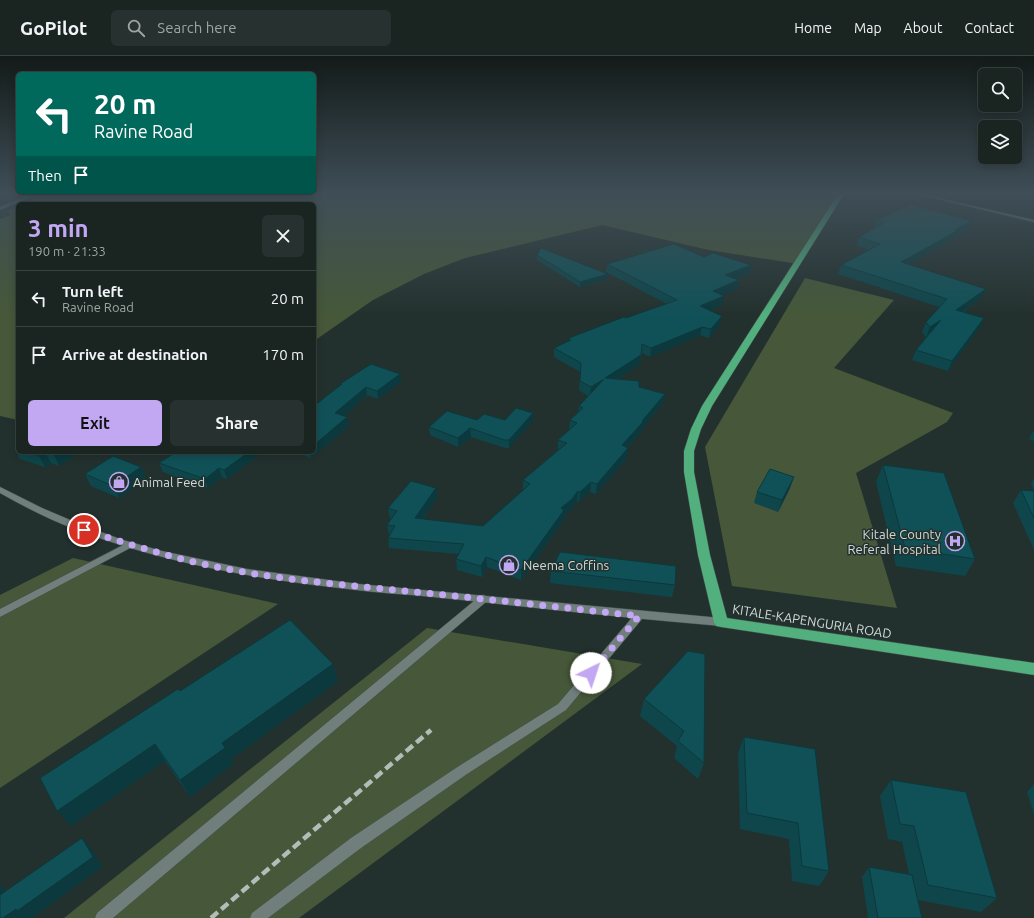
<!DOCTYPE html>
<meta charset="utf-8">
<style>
:root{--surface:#1a2522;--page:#27312f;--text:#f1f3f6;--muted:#9fa5a5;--line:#384240;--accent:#c2a7f2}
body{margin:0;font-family:Ubuntu,sans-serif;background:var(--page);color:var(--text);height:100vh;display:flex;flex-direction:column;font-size:15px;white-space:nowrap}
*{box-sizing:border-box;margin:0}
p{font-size:13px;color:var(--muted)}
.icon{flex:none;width:22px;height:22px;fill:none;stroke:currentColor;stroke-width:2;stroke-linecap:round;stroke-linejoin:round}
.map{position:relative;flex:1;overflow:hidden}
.side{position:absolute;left:16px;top:146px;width:300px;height:252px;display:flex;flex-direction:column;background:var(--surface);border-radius:6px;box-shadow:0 2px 10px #0003,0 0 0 1px var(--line)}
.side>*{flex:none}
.guide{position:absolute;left:16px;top:16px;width:300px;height:122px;border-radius:6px;box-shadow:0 2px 10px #0003,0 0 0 1px var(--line);background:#00695c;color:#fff;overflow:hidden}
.controls{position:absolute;left:978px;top:12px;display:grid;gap:8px}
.controls a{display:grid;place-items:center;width:44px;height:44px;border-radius:6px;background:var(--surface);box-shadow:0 2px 10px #0003,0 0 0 1px var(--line);font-size:20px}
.pin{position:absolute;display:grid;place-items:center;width:34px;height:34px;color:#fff;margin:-17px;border:2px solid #fff;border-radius:50%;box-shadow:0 1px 4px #0007}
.me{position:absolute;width:44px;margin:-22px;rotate:41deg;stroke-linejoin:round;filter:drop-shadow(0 0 3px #0008)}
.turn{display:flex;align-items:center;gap:14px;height:84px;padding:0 12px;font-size:18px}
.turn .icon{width:52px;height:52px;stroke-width:2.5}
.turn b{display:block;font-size:28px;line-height:34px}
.then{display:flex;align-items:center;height:38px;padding:0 12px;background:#0003;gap:8px;font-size:15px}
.round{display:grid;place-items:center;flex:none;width:42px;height:42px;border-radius:6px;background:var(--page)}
.summary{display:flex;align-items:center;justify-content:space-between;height:68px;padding:0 12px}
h1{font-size:24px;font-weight:700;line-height:30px;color:var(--accent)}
.primary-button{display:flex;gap:8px;margin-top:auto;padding:8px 12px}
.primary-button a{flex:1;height:46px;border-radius:6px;background:var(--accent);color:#111;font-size:16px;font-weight:700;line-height:46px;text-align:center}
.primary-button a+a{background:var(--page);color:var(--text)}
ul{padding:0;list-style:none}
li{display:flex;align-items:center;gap:12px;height:56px;padding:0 12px;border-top:1px solid var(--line)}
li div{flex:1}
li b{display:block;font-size:15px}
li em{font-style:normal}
header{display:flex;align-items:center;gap:24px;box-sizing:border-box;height:56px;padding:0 20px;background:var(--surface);border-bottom:1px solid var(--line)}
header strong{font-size:19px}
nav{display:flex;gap:22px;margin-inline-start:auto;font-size:14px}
.search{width:280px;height:36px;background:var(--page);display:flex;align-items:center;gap:10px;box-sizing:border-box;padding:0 14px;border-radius:6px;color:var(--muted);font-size:15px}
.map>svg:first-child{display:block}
</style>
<header>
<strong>GoPilot</strong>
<div class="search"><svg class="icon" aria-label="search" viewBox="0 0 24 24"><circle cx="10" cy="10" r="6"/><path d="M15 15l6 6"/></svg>Search here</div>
<nav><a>Home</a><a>Map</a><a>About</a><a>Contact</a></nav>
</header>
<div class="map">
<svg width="1034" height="862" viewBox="0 0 1034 862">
<rect width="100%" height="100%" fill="#23312e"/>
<g fill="#465839">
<polygon points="46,138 840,138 798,208 709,194 602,169 465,202 424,218 373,244 314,285 314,148 23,148"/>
<polygon points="18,150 18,364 0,360 0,163 11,159 8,155"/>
<polygon points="805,222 894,244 834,312 953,357 947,366 856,417 897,552 732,530 705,391"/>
<polygon points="73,502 278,548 0,732 0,539"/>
<polygon points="427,572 642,608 299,862 64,862"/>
</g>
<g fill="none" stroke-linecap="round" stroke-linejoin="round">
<defs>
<g id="minor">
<polygon points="32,138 37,138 0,154 0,151"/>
<polygon points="916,138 923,138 1034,164 1034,166"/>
<polygon points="129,486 132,487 133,489 132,491 0,561 0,553"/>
<polygon points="483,539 486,540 488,543 486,546 113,862 95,862 97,857 480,540"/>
<polygon points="639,556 642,557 644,560 642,563 566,654 467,718 361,792 268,862 250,862 252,857 351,782 459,710 558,648 636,557"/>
</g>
<path id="tertiary" d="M0 431 42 452 82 469 123 484 162 495 247 513 359 528 721 562 724 563 726 566 724 569 721 570C625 562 529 551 433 541 405 538 376 537 348 533 256 523 164 507 77 474 50 464 25 451 0 437Z"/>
<polygon id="trunk" points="838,138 844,138 712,350 701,373 694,395 694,416 710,499 727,562 1034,607 1034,619 721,571 716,570 714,566 698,499 684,416 684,395 691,373 702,350"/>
</defs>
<use href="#minor" stroke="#434f4c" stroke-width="1"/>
<use href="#tertiary" stroke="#434f4c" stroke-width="1"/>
<use href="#trunk" stroke="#434f4c" stroke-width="1"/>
<use href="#minor" fill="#707f7c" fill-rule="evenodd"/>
<use href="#tertiary" fill="#707f7c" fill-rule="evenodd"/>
<use href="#trunk" fill="#52b07e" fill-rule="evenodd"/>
<polyline stroke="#b2bcb9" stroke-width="4.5" stroke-dasharray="9 4.5" stroke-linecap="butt" points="211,862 431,674"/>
</g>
<g fill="#0e464b">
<polygon points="876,164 969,173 955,182 954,183 909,208 981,242 963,256 984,262 980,271 948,315 912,304 916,294 926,281 922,276 926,266 939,251 838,218 841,209 869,194 857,190 859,181 874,173"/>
<polygon points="537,199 608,218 608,223 580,231 537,204"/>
<polygon points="704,201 751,209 750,217 735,223 739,224 737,233 721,239 722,249 709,254 720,268 709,282 700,279 650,301 642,297 640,308 618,323 639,331 665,338 663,347 642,373 642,375 627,392 627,402 596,438 590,436 579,446 577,445 571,453 564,460 564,464 521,524 487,511 482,521 457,514 456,503 459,498 389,492 388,482 390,479 389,479 387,469 391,463 390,462 388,452 436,432 437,442 423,463 483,470 523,434 523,424 558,394 558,384 569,374 570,364 578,356 579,350 588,340 579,334 580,316 554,301 554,292 569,285 569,282 667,248 606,216 607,208"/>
<polygon points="400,318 401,326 378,343 367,339 344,360 349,370 311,402 295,396 314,396 341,329 340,328"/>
<polygon points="533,357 533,365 509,392 505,392 471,381 458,391 430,379 429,371 477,364 505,364"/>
<polygon points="1034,374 1034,385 1029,383"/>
<polygon points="18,389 18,396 80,396 59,410 51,407 45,411 20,403 14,392"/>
<polygon points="263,396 227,423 222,421 208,432 163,416 159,407"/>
<polygon points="883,409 975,503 965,520 896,510 876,426"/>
<polygon points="141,411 146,422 119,442 91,430 85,418"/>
<polygon points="1034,422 1034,494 1013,447 1021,434 1034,435 1031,427"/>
<polygon points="790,432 778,456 754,447 757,436"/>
<polygon points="551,515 675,529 672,541 550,527"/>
<polygon points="688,595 704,707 698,723 674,702 677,690 640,660 644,643"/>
<polygon points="333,608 338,625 231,703 233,708 190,741 165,705 71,770 180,635"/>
<polygon points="744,681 829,815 819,830 792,825 789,783 740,773 738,697"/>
<polygon points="891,724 997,842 981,856 918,844 922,862 868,862 862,821 869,811 909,818 902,786 888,783 880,740"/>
<polygon points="1034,728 1034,758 1027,736"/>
</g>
<g fill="#0b393d">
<polygon points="972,165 969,173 955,182 954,183 897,215 901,206"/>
<polygon points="751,209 750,217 723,227 725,219"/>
<polygon points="608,218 608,223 580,231 580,226"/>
<polygon points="739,224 737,233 711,244 713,235"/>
<polygon points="986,233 981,242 952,263 956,254"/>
<polygon points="724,240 722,249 699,258 700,250"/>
<polygon points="722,260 720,268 709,282 711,273"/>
<polygon points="984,262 980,271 948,315 952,305"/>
<polygon points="941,264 926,281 930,271"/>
<polygon points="702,271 700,279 650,301 651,292"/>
<polygon points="641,299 640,308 605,331 605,322"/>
<polygon points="400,318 401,326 378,343 377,335"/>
<polygon points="604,323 590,340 591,331"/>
<polygon points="366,331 367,339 337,366 335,357"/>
<polygon points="665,338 663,347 642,373 642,375 620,399 622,389"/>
<polygon points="533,357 533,365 509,392 509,384"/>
<polygon points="347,361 349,370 311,402 310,396 314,396 314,389"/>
<polygon points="470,372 471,381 458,391 458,382"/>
<polygon points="628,392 627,402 596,438 597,428"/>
<polygon points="45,396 51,407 45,411 39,400"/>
<polygon points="58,396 80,396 59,410 54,399"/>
<polygon points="249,396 263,396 227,423 224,414"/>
<polygon points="141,411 146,422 119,442 113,430"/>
<polygon points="219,412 222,421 208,432 205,423"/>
<polygon points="794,421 790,432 778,456 782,444"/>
<polygon points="591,426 590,436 579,446 580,436"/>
<polygon points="436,432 437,442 416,472 415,462"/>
<polygon points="578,435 577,445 571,453 564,460 564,464 521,524 521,514 561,452"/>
<polygon points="486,501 487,511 482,521 481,510"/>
<polygon points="333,608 338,625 231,703 233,708 190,741 180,724 222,687"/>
<polygon points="155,688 165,705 71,770 57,755"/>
<polygon points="82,782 91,792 102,811 32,862 3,862 16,853"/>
<polygon points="0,826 10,850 0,841"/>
</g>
<g fill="#105157" stroke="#0b393d">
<polygon points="911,149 972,165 955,174 957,175 901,206 986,233 956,254 984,262 952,305 916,294 941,264 930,271 926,266 947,243 841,209 880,188 859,181 884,167 876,164"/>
<polygon points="674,188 704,201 713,197 751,209 725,219 739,224 713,235 724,240 700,250 722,260 711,273 702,271 651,292 642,288 641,299 605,322 639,325 639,331 665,338 642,365 643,366 622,389 628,392 597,428 591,426 580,436 578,435 572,443 561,452 564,454 521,514 486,501 481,510 456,503 464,488 388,482 395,470 387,469 397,455 388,452 411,425 436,432 415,462 483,470 530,428 523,424 567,387 558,384 577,367 570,364 583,352 579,350 604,323 591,331 580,325 581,307 554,292 571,284 569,282 624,261 626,262 677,244 607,208"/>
<polygon points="541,192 608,218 580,226 537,199"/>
<polygon points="371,308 400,318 377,335 366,331 335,357 347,361 314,389 314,350 342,328 340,328"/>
<polygon points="516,352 533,357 509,384 504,384 470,372 458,382 429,371 447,355 477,364 484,358 505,364"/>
<polygon points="18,389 18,393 14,392"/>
<polygon points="26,396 45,396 39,400"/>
<polygon points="46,396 58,396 54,399"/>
<polygon points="176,396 249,396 224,414 219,412 205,423 159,407"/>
<polygon points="113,400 141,411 113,430 85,418"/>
<polygon points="883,409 944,417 975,503 905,492"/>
<polygon points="770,413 794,421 782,444 757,436"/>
<polygon points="1021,434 1034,435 1034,462"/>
<polygon points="560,496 676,510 675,529 551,515"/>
<polygon points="290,564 333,608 222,687 225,692 180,724 155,688 57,755 40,722 178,633 180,635"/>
<polygon points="688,595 705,598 704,707 678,685 684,675 644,643"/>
<polygon points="744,681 815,693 829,815 802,810 798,767 747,757"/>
<polygon points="891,724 966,736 997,842 928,829 914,770 900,768"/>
<polygon points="82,782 93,801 17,855 16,853 3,862 0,862 0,839"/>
<polygon points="869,811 912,819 922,862 878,862"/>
</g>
<linearGradient id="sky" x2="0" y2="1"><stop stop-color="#131b19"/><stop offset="0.53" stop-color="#3f4e57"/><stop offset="1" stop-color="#3f4e57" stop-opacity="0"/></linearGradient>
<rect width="1034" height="259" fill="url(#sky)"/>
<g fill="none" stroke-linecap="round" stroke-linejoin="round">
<path stroke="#c2a7f2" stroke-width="7" stroke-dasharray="0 12.6" d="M84 474C131 489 179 504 227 513 283 524 339 528 395 534 477 542 558 551 639 560L591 617"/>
</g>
<defs>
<symbol id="shop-ring" viewBox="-11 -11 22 22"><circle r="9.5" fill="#23312e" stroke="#c2a7f2" stroke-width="1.5"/><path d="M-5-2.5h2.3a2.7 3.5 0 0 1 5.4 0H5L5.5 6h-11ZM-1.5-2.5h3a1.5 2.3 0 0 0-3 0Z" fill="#c2a7f2"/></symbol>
<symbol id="hospital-ring" viewBox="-11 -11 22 22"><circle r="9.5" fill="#23312e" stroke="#c2a7f2" stroke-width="1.5"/><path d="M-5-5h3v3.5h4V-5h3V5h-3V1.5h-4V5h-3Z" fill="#c2a7f2"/></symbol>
</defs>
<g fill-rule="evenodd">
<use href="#shop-ring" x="108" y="415" width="22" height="22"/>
<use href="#hospital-ring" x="944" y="474" width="22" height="22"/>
<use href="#shop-ring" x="498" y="498" width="22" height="22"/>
</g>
<g text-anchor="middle" stroke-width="3" stroke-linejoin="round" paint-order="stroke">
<g font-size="13" fill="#d1dad7" stroke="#23312e" text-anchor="start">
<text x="133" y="431">Animal Feed</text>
<text x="941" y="483" text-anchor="end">Kitale County<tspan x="941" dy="15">Referal Hospital</tspan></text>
<text x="523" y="514">Neema Coffins</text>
</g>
<g font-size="13" fill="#d1dad7" stroke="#23312e">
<text transform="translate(812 565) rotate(9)" y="5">KITALE-KAPENGURIA ROAD</text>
</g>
</g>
</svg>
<div class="controls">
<a><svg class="icon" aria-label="search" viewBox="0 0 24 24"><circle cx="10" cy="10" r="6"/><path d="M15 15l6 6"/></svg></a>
<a><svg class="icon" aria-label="layers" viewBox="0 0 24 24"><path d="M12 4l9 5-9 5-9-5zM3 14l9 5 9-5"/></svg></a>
</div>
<div class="pin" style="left:84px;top:474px;background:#d93025"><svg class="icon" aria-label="arrive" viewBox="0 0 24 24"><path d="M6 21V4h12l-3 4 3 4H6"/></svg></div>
<svg class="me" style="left:591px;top:617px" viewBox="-20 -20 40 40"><circle r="19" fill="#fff"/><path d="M0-13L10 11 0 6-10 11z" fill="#c2a7f2"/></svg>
<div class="guide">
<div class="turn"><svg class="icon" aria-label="left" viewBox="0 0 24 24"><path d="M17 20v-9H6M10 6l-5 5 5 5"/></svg><div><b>20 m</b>Ravine Road</div></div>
<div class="then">Then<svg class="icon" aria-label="arrive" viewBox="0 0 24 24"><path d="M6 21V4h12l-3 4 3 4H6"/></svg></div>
</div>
<section class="side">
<div class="summary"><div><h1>3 min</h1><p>190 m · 21:33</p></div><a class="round"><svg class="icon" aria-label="close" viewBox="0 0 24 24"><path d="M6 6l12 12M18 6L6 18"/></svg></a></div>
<ul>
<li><svg class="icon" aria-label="left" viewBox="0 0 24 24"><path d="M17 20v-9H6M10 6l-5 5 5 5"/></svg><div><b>Turn left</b><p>Ravine Road</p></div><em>20 m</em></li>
<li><svg class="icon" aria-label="arrive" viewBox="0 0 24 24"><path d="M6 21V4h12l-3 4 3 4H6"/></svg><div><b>Arrive at destination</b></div><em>170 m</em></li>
</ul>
<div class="primary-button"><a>Exit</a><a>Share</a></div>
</section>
</div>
